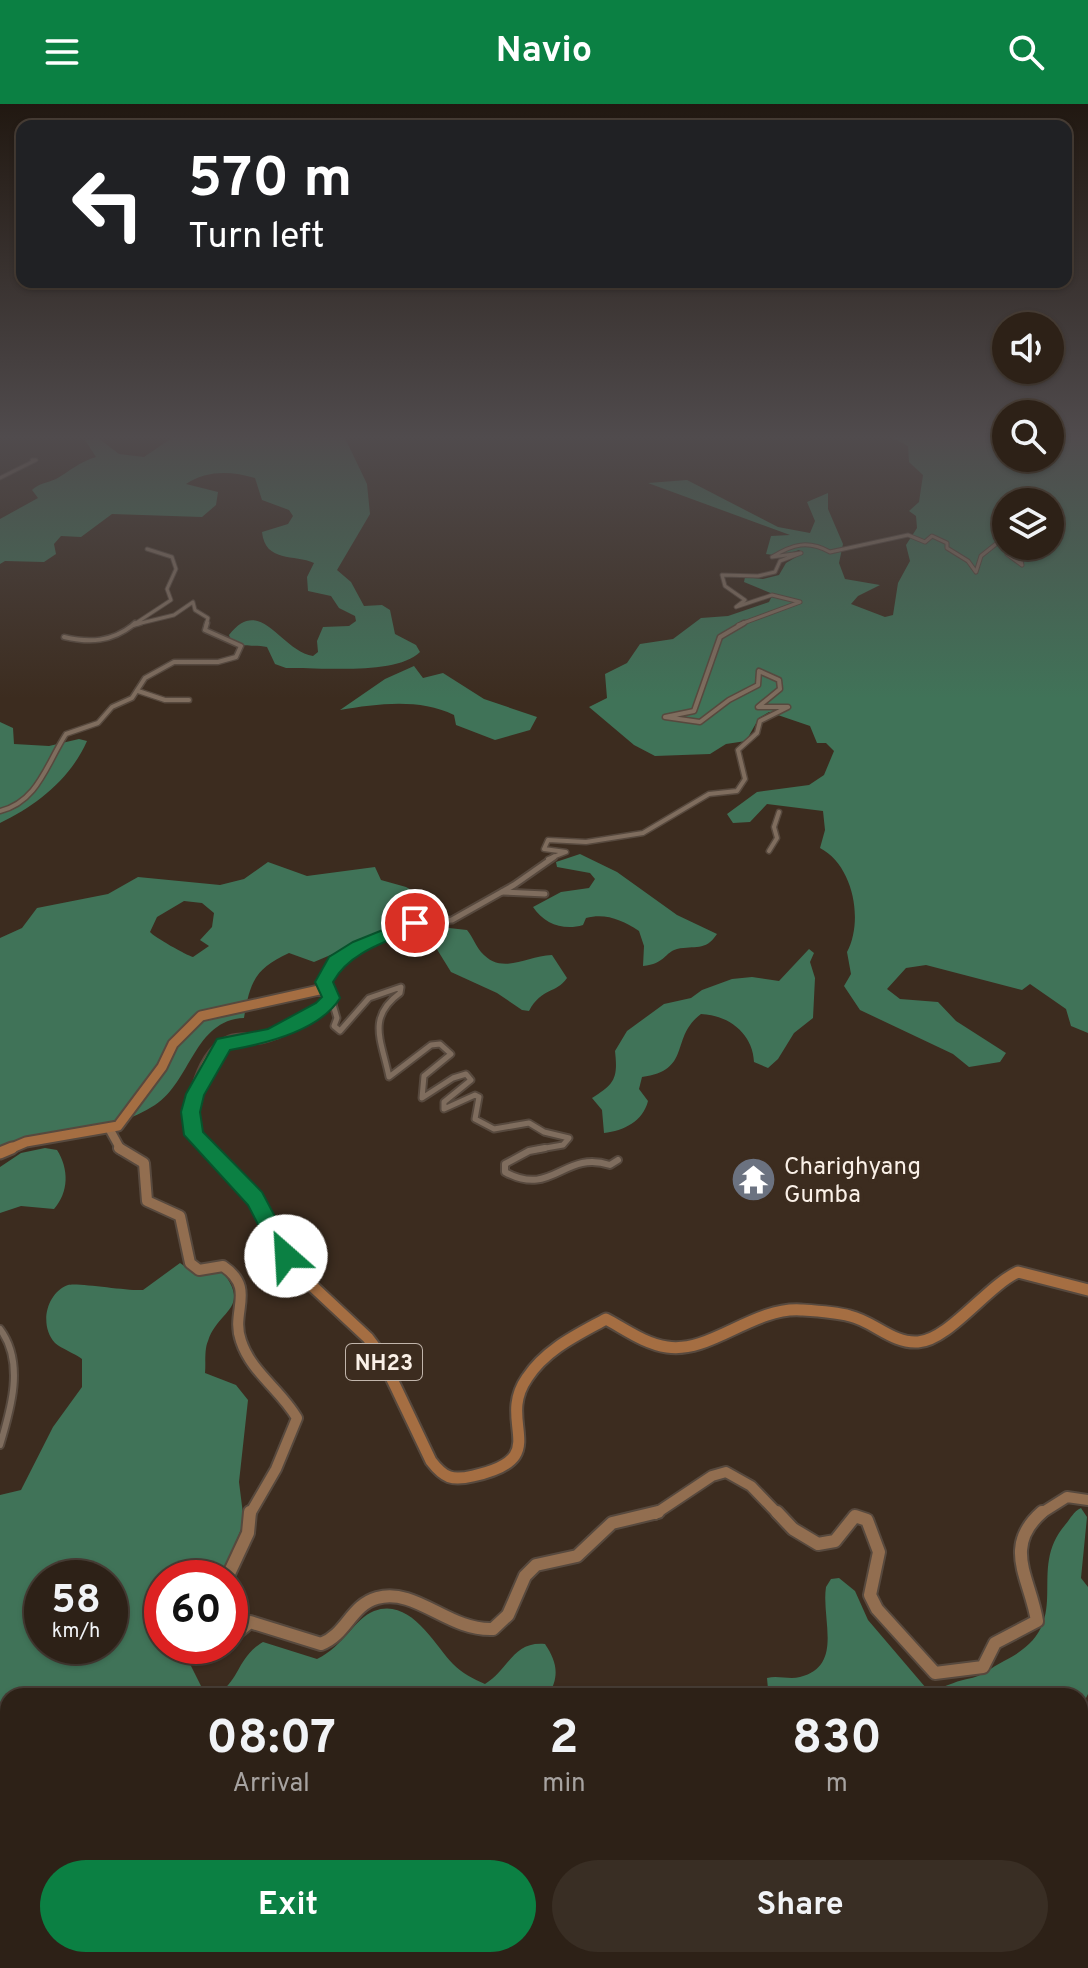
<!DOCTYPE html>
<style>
:root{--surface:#2d2117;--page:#392e24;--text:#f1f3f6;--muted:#a7a3a1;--line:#483e36;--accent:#0b8043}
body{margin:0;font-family:Overpass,sans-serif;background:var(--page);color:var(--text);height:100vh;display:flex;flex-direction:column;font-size:30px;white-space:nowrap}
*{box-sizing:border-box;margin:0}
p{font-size:26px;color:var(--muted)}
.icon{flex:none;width:44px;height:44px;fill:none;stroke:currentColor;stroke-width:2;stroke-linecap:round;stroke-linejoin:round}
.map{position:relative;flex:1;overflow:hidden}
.side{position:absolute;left:0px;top:1584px;width:1088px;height:280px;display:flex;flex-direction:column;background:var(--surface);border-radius:24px 24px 0 0;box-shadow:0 2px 6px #0004,0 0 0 2px var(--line)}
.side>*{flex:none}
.top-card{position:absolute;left:16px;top:16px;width:1056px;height:168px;border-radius:16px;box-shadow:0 2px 6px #0004,0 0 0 2px var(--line);background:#202124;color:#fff;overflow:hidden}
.tools{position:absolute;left:992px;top:208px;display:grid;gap:16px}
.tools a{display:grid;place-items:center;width:72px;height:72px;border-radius:50%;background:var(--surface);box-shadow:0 2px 6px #0004,0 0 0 2px var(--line);font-size:40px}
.speed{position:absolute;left:24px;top:1456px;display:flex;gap:16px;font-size:40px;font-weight:700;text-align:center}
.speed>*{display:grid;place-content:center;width:104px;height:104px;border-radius:50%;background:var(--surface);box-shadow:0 2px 6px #0004,0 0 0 2px var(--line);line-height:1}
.speed small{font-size:20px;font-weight:400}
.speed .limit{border:12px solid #d22;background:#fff;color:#111}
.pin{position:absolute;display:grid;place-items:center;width:68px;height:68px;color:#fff;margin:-34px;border:4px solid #fff;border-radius:50%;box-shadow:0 2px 8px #0007}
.me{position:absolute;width:88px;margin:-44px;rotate:334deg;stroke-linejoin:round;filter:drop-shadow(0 0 6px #0008)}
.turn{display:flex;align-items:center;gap:28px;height:168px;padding:0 40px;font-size:36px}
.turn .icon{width:104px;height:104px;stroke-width:2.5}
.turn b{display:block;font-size:56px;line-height:68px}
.eta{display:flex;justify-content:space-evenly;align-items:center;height:136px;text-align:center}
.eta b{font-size:48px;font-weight:700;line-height:56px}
.cta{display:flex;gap:16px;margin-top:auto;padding:16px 40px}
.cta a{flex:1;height:92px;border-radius:48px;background:var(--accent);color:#fff;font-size:32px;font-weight:700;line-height:92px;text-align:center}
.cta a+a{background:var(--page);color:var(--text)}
header{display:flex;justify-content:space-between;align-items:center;height:104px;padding:0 40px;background:var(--accent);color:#fff;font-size:36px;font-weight:700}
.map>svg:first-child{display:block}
</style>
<header><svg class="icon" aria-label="menu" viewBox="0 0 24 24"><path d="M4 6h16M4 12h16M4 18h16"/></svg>Navio<svg class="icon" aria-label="search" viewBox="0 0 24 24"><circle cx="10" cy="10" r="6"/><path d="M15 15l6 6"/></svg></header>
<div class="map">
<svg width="1088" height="1864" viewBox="0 0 1088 1864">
<rect width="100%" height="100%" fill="#3c2c1f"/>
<g fill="#407358" fill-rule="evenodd">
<path d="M98 334 119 350 144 353 172 334H345L367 380 370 410 337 466 351 478 364 502 382 501 390 506 395 530 416 541 420 548C396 572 319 563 286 564L275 560 267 543C253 540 233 545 229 531 261 490 280 547 313 552L318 548 317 537 323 523 349 522 356 517 355 512 339 504 331 492 308 487 307 473 314 459C295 450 265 459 262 428L288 420 293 412 289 406 262 396 255 374C231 367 207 366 186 380L218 388 216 401 202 413 112 410 81 433 61 432 54 440 56 450 44 458 5 457 0 460V415L38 394 32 386C39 379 47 379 56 375 70 367 79 358 96 353L85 336Z"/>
<path d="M893 334H1006V354H1050V334H1088V929L1071 922 1066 905 1030 880 1022 886 926 861 906 864 887 885 900 895 938 898 956 917 1006 949 1000 958 969 963 953 950 860 906 844 882 851 870 847 848C864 816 853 761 820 744L825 726 823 707 767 700 750 718 733 719 727 710 757 688 809 681 824 671 834 647 826 639H817L810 622 769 608 759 614 746 637 726 640 710 650 655 652 634 641 589 603 607 594 605 570 627 559 640 540 673 535 701 514 728 512 769 498 773 490 744 478 745 473 763 475 779 471 786 459 803 449 799 446 781 452 766 450 771 432 790 431 648 379 687 376 778 423 810 429 815 417 807 398 828 389V405L843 440 839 459 845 475 880 481 858 492 851 500 885 513 893 511 898 479 910 457 906 441 917 424 916 412 909 407 919 398 923 371 909 358 908 342ZM1006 398H1050V442H1006Z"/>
<path d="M414 562 423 574 443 569 484 595 537 613 530 626 495 636 456 621 454 611C419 594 377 600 340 606L385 575Z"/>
<path d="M0 618 13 624 14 640 49 642 79 635 87 637C71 674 36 702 0 719Z"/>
<path d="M580 750 617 768 677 811 717 830C705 848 695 841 677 845 665 848 665 860 643 862L644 842 639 827C622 816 606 809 586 814L583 821C564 827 544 820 533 803L561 788 589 784 595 775 590 769 557 763 556 758Z"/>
<path d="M268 758 307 772 375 763 381 776 406 783 447 806 440 814 408 818 314 858 289 849C255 865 250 877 244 914 194 916 191 978 155 1001 111 1029 50 1034 0 1044V834L22 824 37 804 108 790 138 773 220 781 244 775ZM184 797 202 799 214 809 212 823 200 836 209 842 193 853C186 851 154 833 150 828L157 813Z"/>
<path d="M440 823 467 826C473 833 475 841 481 848 502 872 525 852 552 851L567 874C556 890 542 883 529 907L522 906 497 889 451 868 430 834V829Z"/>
<path d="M809 845 814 849 810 858 815 874 813 914 794 929 778 955 768 964 754 958C753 930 729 911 701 910 669 934 693 966 642 973L639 985 648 997C643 1017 624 1027 604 1029L602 1006 592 994C615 980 618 974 615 947L627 927 664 900 691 894 702 886 732 875 752 873 779 877Z"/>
<path d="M45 1044 57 1046C69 1065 69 1088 54 1105L21 1102 0 1109V1063L21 1049Z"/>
<path d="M180 1159 193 1168 222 1167C252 1205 218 1206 208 1237 204 1246 206 1260 205 1269L236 1281 248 1296 239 1378 244 1418 221 1474H162V1542H197L190 1560 201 1582 215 1591C240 1579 236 1554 263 1538L317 1555C344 1542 354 1515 374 1507 410 1493 434 1540 453 1560 462 1569 473 1575 485 1580 509 1565 513 1537 545 1540 557 1558 560 1572 548 1592H8V1856H290L279 1864H0V1391L21 1386 53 1323 82 1283V1255C74 1249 62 1245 55 1239 39 1222 46 1189 68 1181 76 1178 127 1187 143 1186ZM42 1474H110V1542H42Z"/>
<path d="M1081 1404 1087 1413 1081 1474 1088 1483V1590L1080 1606V1592H774L768 1585 767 1574C778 1571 789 1576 800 1573 844 1562 821 1515 826 1483L831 1475 839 1474 855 1487 868 1516 926 1584C941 1587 951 1578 967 1575 984 1572 990 1564 1004 1557 1079 1520 1024 1469 1065 1421 1071 1414 1073 1408 1081 1404Z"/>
<polygon points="662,1856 829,1856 823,1864 665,1864"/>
<polygon points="905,1856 989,1856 987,1864 922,1864"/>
</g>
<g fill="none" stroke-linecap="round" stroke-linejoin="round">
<defs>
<g id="minor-far3">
<polyline points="0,374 36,356 32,356"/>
<polyline points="1013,442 1007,450 1022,461 1020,452 1045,449"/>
<polyline points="147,445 172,453 176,465 167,485 171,496 133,521 174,511 193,498 195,506 208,514 206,521"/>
<path d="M738 521 800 498 772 491 736 503 745 496 725 482 722 471 758 472 775 468 780 457 801 449 772 453C793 440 808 436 830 448L908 431 925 438 932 432 947 439V444L968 457 976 468 981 452 1006 432"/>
</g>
<g id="minor-far2">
<polyline points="135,519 133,521 140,519"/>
<path d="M64 533C90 539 111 538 133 521"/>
<polyline points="138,587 165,596 189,596"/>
<path d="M0 707C38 698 47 659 66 630L98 619 112 603 132 594 145 574 174 558H218L236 553 241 542 205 526 207 519"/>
<polyline points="769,747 777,734 774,723 779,708"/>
<polyline points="548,755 566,748 544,745 548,736 586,738 643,729 709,690 737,687 745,675 738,646 757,629 760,617 788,603 758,603 780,585 779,576 759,567 758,581 729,596 700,618 665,613 694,607 720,533 744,519"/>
</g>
<g id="minor-far1">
<polyline points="502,788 545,790"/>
<polyline points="325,886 331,864 346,850 415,819 452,816 514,781 554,753"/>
<path d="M332 897 337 914 334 922 340 927 369 894 401 883 400 889C366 914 382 937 389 973L431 941 440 940 451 950 424 972 422 994 453 974 466 970 471 976 444 998V1005L475 991 479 993 475 1015 494 1025 529 1019 544 1028 569 1034 563 1041 534 1046"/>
</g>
<g id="minor">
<path d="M545 1044 529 1047 505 1060V1068C553 1094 563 1046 610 1061L618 1056"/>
<path d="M0 1225C25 1258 11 1305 0 1341"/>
</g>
<polyline id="secondary-far2" points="110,1026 121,1046"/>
<g id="secondary-far1">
<path d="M119 1044 144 1059 147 1097 180 1112 190 1159 199 1166 223 1162C257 1185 230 1207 241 1237 251 1268 281 1286 297 1314L276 1365 250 1410"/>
<polyline points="655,1410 712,1372 726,1368 751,1382 778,1410"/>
<polyline points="1040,1410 1067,1393 1088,1396"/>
</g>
<g id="secondary">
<path d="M777 1408 793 1425 818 1440 835 1437 855 1412 867 1416 879 1448 870 1491 877 1505 935 1569 983 1563 995 1539 1037 1517C1030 1474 1002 1443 1042 1408"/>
<polyline points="227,1474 248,1429 250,1408"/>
<path d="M230 1534 250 1518 321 1540C346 1531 351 1501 377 1494 416 1483 448 1527 493 1525L508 1511 525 1472 536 1461 577 1452 612 1419 658 1408"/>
<polyline points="1080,1750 1088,1748"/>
<polyline points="1080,1796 1088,1805"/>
</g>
<path id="primary-far1" d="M7 1046 26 1038 118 1022 162 963 173 940 201 912 319 886 329 889 328 900C307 914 285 928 261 934 251 936 239 933 230 937 201 949 191 999 192 1026L210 1046"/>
<g id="primary">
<path d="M208 1044 261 1104 292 1163 368 1234 380 1250 431 1357C444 1374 452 1377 473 1372 555 1354 495 1320 527 1274 546 1245 577 1231 606 1215 625 1225 645 1240 667 1243 710 1250 753 1203 801 1206 817 1207 835 1208 850 1212 873 1217 893 1240 918 1238 949 1236 987 1182 1018 1168L1088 1186"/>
<polyline points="0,1049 12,1044"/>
</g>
</defs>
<use href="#minor-far3" stroke="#57493e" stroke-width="5"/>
<use href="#minor-far2" stroke="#57493e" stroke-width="7"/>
<use href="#minor-far1" stroke="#57493e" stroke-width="9"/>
<use href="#minor" stroke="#57493e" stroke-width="10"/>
<use href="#secondary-far2" stroke="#57493e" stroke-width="12"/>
<use href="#secondary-far1" stroke="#57493e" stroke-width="14"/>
<use href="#secondary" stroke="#57493e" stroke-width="16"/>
<use href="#primary-far1" stroke="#57493e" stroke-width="13"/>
<use href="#primary" stroke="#57493e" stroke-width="15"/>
<use href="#minor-far3" stroke="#7f6d5e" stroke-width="3"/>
<use href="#minor-far2" stroke="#7f6d5e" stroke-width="4"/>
<use href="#minor-far1" stroke="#7f6d5e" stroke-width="5"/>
<use href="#minor" stroke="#7f6d5e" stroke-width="6"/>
<use href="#secondary-far2" stroke="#926e50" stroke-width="8"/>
<use href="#secondary-far1" stroke="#926e50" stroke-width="10"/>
<use href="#secondary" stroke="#926e50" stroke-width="12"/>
<use href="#primary-far1" stroke="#a56e42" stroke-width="9"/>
<use href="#primary" stroke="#a56e42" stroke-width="11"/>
</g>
<linearGradient id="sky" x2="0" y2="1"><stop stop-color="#211811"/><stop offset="0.56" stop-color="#504b4d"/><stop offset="1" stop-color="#504b4d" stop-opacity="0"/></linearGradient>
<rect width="1088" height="595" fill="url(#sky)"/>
<path fill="#0b8043" stroke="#07532c" stroke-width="2" d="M415 813 421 814V823C389 837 350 847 333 878L340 894C320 927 264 940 230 946L204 991 200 1008 203 1028 262 1088 296 1152 293 1159 286 1162 278 1159 248 1101 184 1031 181 1008 186 990 217 935 268 925 316 899 322 893 315 878 329 853 353 838Z"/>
<defs>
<symbol id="temple-disc" viewBox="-11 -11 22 22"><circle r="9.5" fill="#6b7280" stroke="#3c2c1f"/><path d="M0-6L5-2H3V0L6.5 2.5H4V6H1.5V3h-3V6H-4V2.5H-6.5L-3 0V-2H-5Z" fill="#fff"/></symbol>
</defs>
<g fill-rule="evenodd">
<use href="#temple-disc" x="728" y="1050" width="51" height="51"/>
</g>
<g text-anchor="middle" stroke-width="8" stroke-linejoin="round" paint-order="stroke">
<rect fill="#3c2c1f" stroke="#c1b5ab" stroke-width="2" x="346" y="1240" width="76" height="36" rx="6"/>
<g font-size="22" font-weight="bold" fill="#faf0e7">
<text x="384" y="1266">NH23</text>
</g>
<g font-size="24" fill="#faf0e7" stroke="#3c2c1f" text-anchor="start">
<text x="784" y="1070">Charighyang<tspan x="784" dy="28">Gumba</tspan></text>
</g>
</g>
</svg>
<div class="tools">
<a><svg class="icon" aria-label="sound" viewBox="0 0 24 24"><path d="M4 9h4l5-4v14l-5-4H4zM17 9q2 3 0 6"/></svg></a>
<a><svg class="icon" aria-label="search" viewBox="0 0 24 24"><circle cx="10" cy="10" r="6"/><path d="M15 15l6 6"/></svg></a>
<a><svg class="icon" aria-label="layers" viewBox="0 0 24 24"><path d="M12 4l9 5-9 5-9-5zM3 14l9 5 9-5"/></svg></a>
</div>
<div class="speed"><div>58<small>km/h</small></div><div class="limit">60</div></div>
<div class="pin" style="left:415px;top:819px;background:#d93025"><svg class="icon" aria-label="arrive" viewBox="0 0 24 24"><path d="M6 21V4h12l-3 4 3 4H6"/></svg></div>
<svg class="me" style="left:286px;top:1152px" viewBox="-20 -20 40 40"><circle r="19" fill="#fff"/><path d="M0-13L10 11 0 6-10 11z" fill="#0b8043"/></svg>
<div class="top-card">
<div class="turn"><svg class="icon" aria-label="left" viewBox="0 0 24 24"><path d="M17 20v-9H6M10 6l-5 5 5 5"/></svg><div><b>570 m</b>Turn left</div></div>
</div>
<section class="side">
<div class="eta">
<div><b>08:07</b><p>Arrival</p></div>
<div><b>2</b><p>min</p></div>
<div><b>830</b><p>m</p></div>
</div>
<div class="cta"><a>Exit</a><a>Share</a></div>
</section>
</div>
